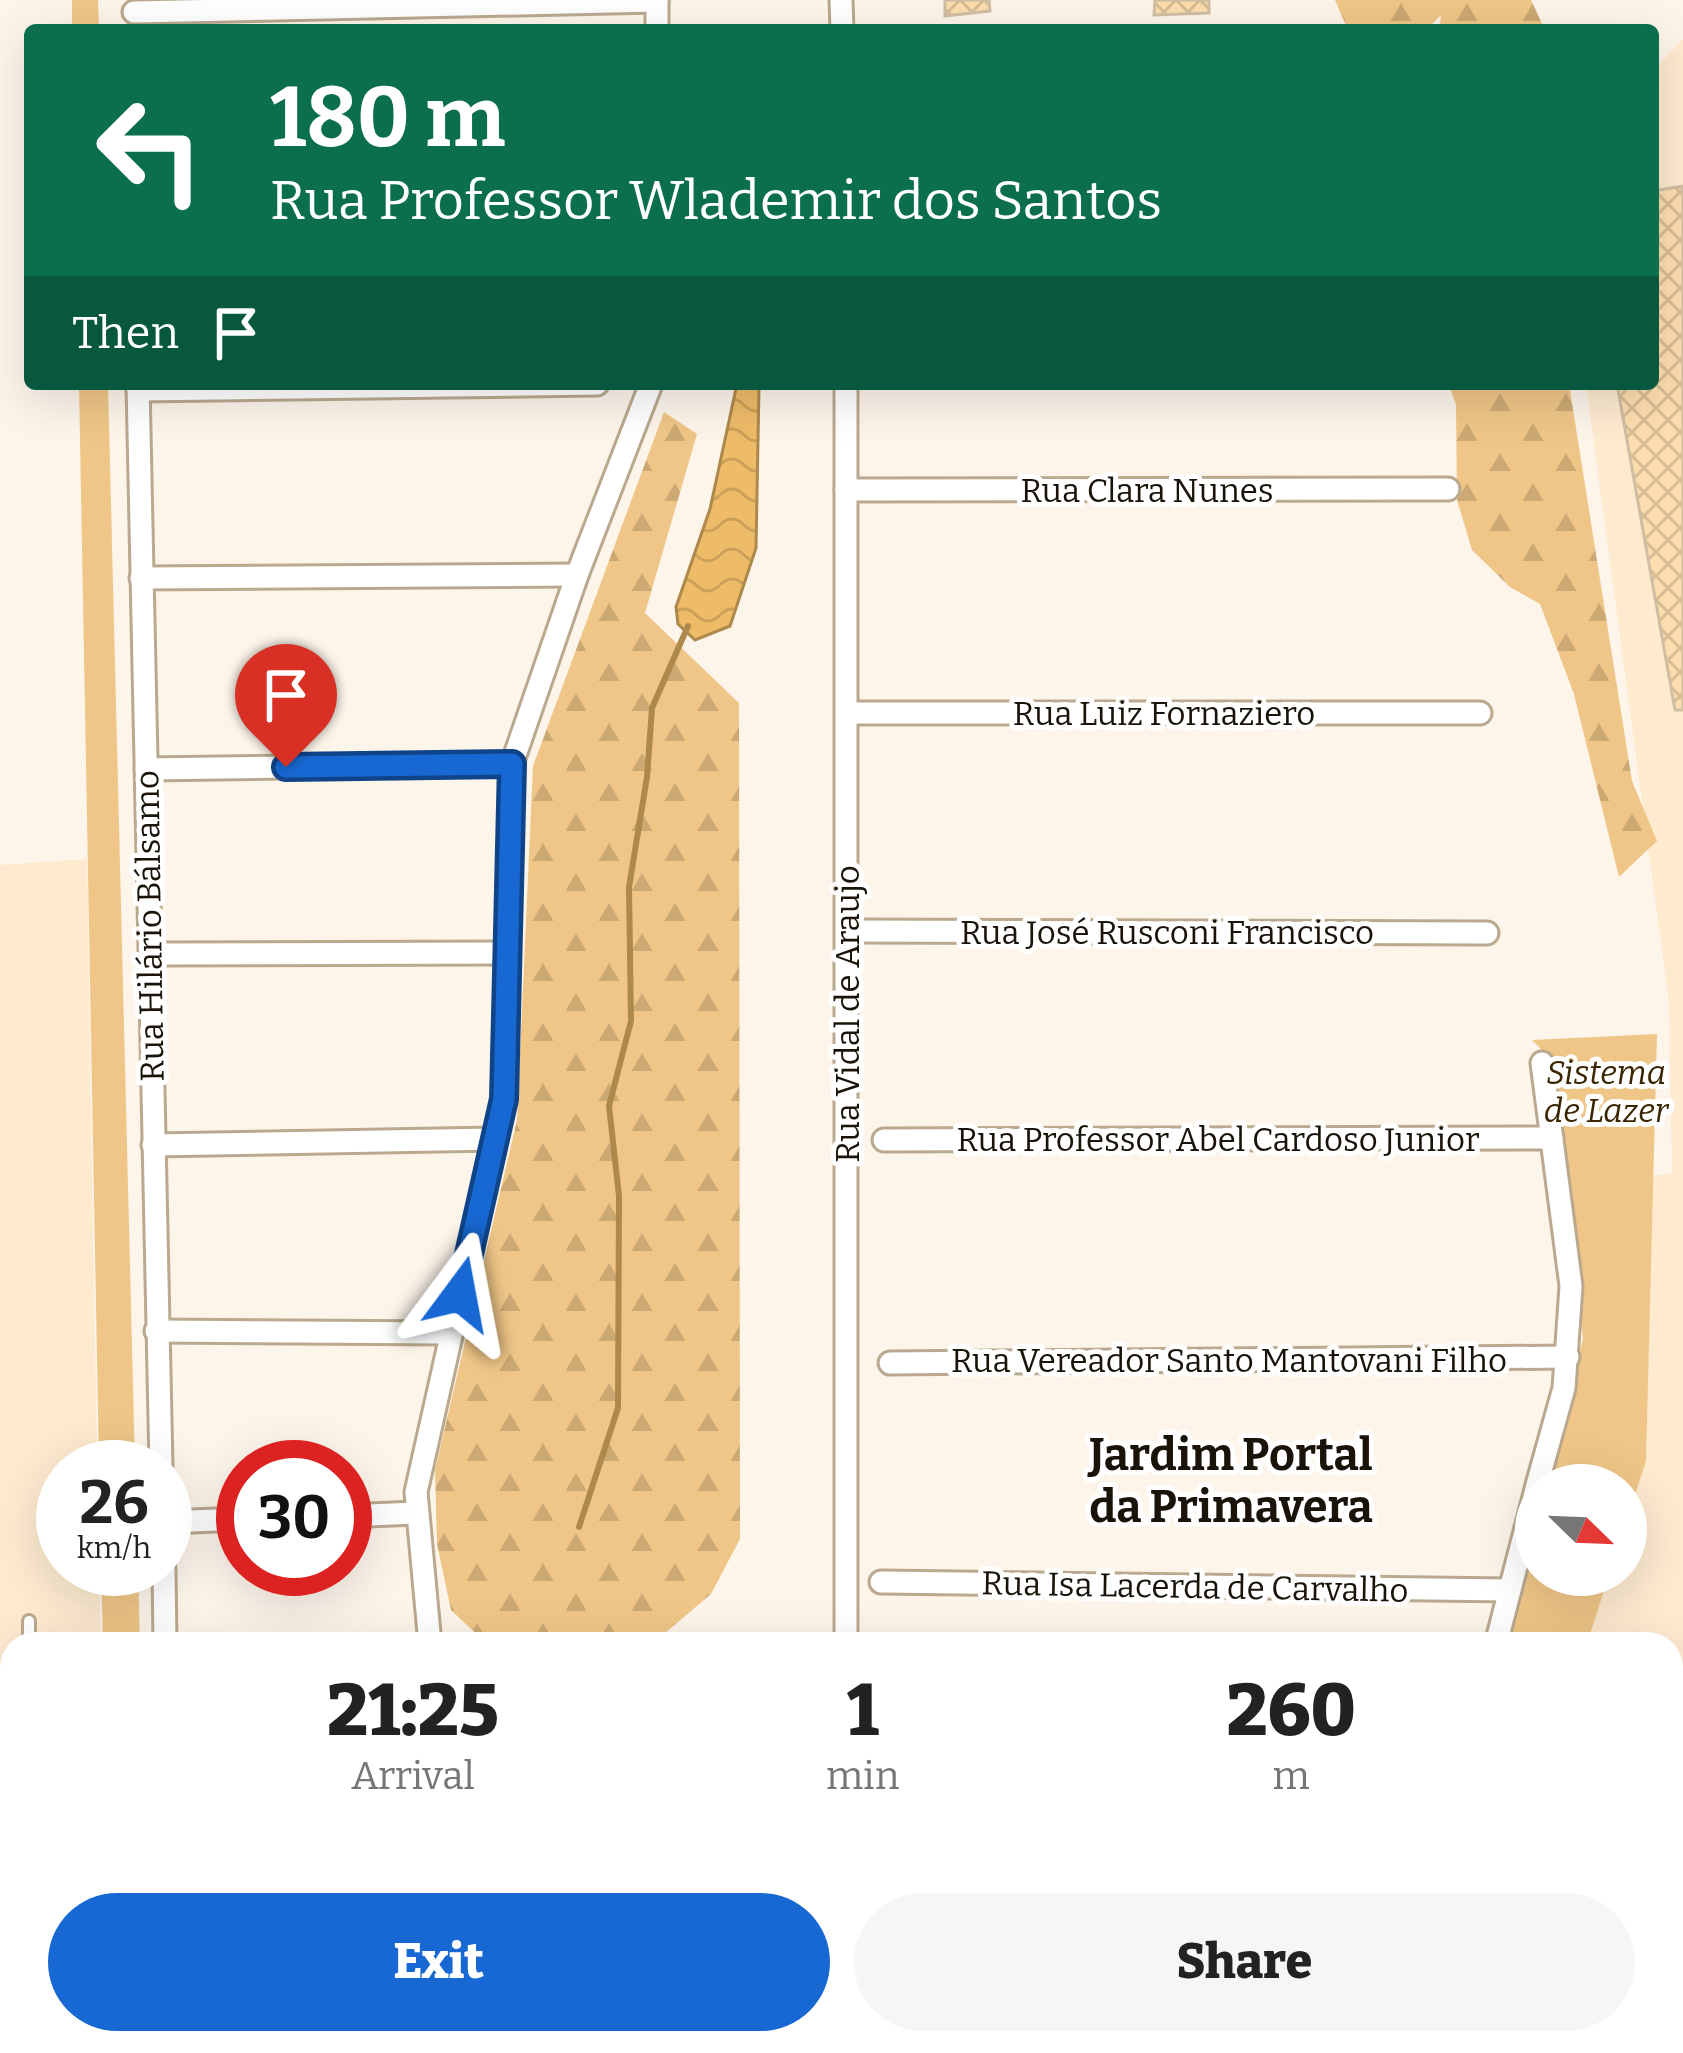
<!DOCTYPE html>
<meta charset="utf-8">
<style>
:root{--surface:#fff;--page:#f6f6f6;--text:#222;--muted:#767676;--accent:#1768d2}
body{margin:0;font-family:Bitter,serif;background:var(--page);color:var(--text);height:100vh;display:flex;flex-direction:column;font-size:45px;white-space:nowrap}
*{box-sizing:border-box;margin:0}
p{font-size:39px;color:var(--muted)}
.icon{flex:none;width:66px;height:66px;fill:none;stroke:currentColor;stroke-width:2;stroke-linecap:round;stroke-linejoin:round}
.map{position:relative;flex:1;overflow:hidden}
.drawer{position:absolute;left:0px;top:1632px;width:1683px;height:423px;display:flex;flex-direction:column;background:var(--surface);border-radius:36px 36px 0 0;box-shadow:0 12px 48px #0002}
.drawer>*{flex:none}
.banner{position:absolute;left:24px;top:24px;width:1635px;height:366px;border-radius:12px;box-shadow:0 12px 48px #0002;background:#0b6e4f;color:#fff;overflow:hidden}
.needle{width:78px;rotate:113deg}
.fabs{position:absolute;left:1515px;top:1464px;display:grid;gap:24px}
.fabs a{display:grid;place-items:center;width:132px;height:132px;border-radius:50%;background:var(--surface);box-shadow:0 12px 48px #0002;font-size:60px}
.speed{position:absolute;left:36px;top:1440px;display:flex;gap:24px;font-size:60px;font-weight:700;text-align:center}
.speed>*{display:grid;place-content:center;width:156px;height:156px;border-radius:50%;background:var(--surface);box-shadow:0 12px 48px #0002;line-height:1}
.speed small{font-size:30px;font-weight:400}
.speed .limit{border:18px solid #d22;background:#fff;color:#111}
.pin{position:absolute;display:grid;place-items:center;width:102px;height:102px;color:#fff;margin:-123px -51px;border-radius:50% 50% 50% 0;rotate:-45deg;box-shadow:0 0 12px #0007}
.pin .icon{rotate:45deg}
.me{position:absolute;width:132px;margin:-66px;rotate:13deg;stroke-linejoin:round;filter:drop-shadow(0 0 9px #0008)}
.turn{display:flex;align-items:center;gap:42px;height:252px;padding:0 48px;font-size:54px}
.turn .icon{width:156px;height:156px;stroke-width:2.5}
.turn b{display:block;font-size:84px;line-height:102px}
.then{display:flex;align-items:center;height:114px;padding:0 48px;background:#0003;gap:24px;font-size:45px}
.eta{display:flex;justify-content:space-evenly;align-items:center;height:204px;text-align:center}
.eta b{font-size:72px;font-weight:800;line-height:84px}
.action{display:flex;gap:24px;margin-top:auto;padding:24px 48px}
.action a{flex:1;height:138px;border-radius:72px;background:var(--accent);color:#fff;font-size:48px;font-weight:800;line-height:138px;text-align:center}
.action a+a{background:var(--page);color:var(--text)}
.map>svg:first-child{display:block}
</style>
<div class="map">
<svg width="1683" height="2053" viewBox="0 0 1683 2053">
<defs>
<pattern id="forest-firs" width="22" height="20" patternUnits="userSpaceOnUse" patternTransform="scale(3)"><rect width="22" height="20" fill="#efc687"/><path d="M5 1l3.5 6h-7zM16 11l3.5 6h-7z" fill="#cca973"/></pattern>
<pattern id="water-waves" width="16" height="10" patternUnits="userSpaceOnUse" patternTransform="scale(3)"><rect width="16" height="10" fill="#eebb69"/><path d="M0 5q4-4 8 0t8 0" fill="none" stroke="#cca05a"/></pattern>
<pattern id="building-cross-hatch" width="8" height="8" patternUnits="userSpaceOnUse" patternTransform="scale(3)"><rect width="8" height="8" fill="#fcddae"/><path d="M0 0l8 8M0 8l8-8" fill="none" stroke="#d7bd94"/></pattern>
</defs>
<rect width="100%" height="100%" fill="#fdf5ea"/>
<g fill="#fdeacf">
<polygon points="1683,39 1683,2053 1457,2053 1460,2043 1671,2043 1671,1644 1587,1644 1609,1575 1626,1575 1626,1522 1646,1461 1653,1176 1672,1173 1669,1002 1586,384 1653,384 1653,71"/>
<polygon points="87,859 97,1467 63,1467 63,1569 99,1569 101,1644 12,1644 12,2043 108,2043 108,2053 0,2053 0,865"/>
</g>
<g fill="#efc687">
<polygon points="72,0 98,0 99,30 72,30"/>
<polygon points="79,384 108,384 135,1467 99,1467"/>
<polygon points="1657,1034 1646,1461 1626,1522 1626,1485 1547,1485 1583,1339 1554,1088 1556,1064 1532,1040"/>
<polygon points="1536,1525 1536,1575 1609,1575 1587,1644 1505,1644"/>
<polygon points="101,1569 138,1569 140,1644 103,1644"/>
<polygon points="1146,2043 1460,2043 1457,2053 1153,2053"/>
</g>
<g fill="url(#forest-firs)">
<polygon points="1335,0 1531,0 1545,30 1439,30 1441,15 1426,30 1348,30"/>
<polygon points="1449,384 1569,384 1632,781 1657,841 1619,877 1574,694 1540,604 1510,587 1472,550 1457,500 1456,405"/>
<polygon points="664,412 697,434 645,613 739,703 740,1539 711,1594 657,1640 487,1644 451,1610 437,1544 435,1470 517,1120 533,766"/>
<polygon points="166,2043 766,2043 766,2053 176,2053"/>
</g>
<polygon fill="url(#water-waves)" stroke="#ae894c" stroke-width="3" points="737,384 759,387 756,548 730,626 695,640 678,624 676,607 710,509"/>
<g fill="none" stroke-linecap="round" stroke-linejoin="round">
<polyline stroke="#ae894c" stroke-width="6" points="579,1527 618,1408 619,1196 609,1106 631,1021 629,887 647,777 652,708 688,626"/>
</g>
<g fill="url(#building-cross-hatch)" stroke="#d0bea3" stroke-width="3">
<polygon points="945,0 989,0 990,11 945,16"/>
<polygon points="1155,0 1209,0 1209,13 1154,15"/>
<polygon points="1683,186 1683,710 1675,710 1617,384 1653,384 1653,191"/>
</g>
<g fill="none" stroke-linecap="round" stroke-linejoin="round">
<defs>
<g id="lane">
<polyline points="29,1644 29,1621"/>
<polyline points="33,2043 33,2053"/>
</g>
<g id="street">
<polyline points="657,0 657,30"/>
<polyline points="841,0 842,30"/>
<polyline points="134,12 657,1"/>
<polyline points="138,384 161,1467"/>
<polyline points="138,390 597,384"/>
<polyline points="846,490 1448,489"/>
<polyline points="141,578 577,575"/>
<polyline points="848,713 1480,713"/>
<polyline points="146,769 512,764"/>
<polyline points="847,931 1487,933"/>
<polyline points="152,954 506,953"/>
<polyline points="884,1140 1552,1138"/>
<polyline points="153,1145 496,1139"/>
<polyline points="156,1331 451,1333"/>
<polyline points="890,1363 1568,1357"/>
<polyline points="1537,1485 1564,1388 1571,1286 1542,1063"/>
<polyline points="345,1516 416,1513"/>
<polyline points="165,1522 243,1519"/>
<polyline points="164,1569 165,1644"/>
<polyline points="881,1582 1510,1590"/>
<polyline points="430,1644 416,1492 504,1099 512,764 577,575 651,384"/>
<polyline points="846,1644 846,384"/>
<polyline points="1496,1644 1536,1489"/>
<polyline points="883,2046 983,2043"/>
<polyline points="843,2053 843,2043"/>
</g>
</defs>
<use href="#lane" stroke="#baa98f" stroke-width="16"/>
<use href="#street" stroke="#baa98f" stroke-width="27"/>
<use href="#lane" stroke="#fff" stroke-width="10"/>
<use href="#street" stroke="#fff" stroke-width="21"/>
</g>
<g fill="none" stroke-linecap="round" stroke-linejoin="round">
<defs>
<polyline id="route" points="286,767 512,764 504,1099 460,1294"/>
</defs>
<use href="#route" stroke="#0f4488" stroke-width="30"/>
<use href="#route" stroke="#1768d2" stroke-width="21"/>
</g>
<g text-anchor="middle" stroke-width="10" stroke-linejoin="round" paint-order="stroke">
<g font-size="33" fill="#1a130a" stroke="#fff">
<text x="1147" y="502">Rua Clara Nunes</text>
<text x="1164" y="725">Rua Luiz Fornaziero</text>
<text transform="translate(149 926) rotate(-91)" y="12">Rua Hilário Bálsamo</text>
<text x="1167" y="944">Rua José Rusconi Francisco</text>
<text transform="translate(847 1014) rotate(-90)" y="12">Rua Vidal de Araujo</text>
<text x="1218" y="1151">Rua Professor Abel Cardoso Junior</text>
<text x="1229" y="1372">Rua Vereador Santo Mantovani Filho</text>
<text transform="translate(1195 1586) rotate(1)" y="12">Rua Isa Lacerda de Carvalho</text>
</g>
<g font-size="33" font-style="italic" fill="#392500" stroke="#fff">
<text x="1606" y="1084">Sistema<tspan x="1606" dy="38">de Lazer</tspan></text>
</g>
<g font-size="45" font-weight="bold" fill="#1a130a" stroke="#fff">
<text x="1231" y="1470">Jardim Portal<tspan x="1231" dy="52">da Primavera</tspan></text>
</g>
</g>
</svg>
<div class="fabs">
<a><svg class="needle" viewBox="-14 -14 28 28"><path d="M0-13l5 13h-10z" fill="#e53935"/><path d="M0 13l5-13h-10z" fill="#767676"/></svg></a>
</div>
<div class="speed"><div>26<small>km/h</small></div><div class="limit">30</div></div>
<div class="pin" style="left:286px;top:767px;background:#d93025"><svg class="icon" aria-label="arrive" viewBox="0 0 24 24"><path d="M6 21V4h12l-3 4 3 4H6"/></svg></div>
<svg class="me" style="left:460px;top:1294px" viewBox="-20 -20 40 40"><path d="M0-17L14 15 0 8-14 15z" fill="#1768d2" stroke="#fff" stroke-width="4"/></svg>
<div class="banner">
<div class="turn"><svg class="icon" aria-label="left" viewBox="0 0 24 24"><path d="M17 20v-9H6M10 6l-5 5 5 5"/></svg><div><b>180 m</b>Rua Professor Wlademir dos Santos</div></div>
<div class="then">Then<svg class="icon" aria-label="arrive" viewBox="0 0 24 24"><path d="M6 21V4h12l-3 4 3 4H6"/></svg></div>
</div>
<section class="drawer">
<div class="eta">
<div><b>21:25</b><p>Arrival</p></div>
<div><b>1</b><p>min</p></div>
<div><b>260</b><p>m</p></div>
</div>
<div class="action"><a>Exit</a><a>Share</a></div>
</section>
</div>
